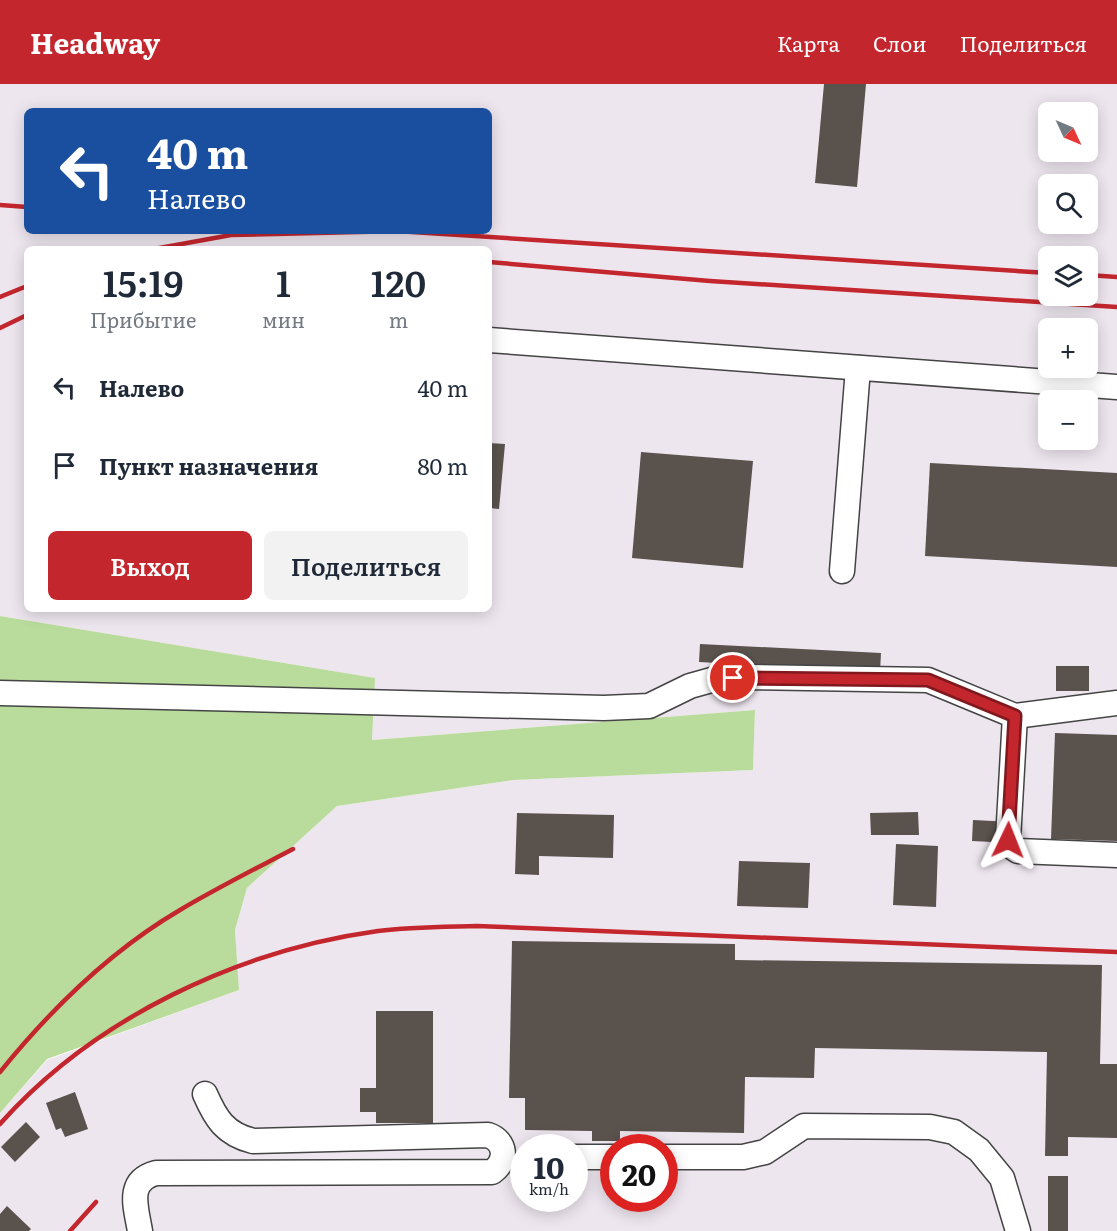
<!DOCTYPE html>
<html lang="ru">
<meta charset="utf-8">
<style>
:root{--surface:#fff;--page:#f2f2f3;--text:#1f2937;--muted:#747a83;--accent:#c4262e}
body{margin:0;font-family:Literata,serif;background:var(--page);color:var(--text);height:100vh;display:flex;flex-direction:column;font-size:22px;white-space:nowrap}
*{box-sizing:border-box;margin:0}
p{font-size:20px;color:var(--muted)}
.icon{flex:none;width:33px;height:33px;fill:none;stroke:currentColor;stroke-width:2;stroke-linecap:round;stroke-linejoin:round}
.map{position:relative;flex:1;overflow:hidden}
.details{position:absolute;left:24px;top:162px;width:468px;height:366px;display:flex;flex-direction:column;background:var(--surface);border-radius:9px;box-shadow:0 3px 15px #0003}
.details>*{flex:none}
.banner{position:absolute;left:24px;top:24px;width:468px;height:126px;border-radius:9px;box-shadow:0 3px 15px #0003;background:#1a4fa0;color:#fff;overflow:hidden}
.needle{width:39px;rotate:134deg}
.tools{position:absolute;left:1038px;top:18px;display:grid;gap:12px}
.tools a{display:grid;place-items:center;width:60px;height:60px;border-radius:9px;background:var(--surface);box-shadow:0 3px 15px #0003;font-size:30px}
.speed{position:absolute;left:510px;top:1050px;display:flex;gap:12px;font-size:30px;font-weight:700;text-align:center}
.speed>*{display:grid;place-content:center;width:78px;height:78px;border-radius:50%;background:var(--surface);box-shadow:0 3px 15px #0003;line-height:1}
.speed small{font-size:15px;font-weight:400}
.speed .limit{border:9px solid #d22;background:#fff;color:#111}
.pin{position:absolute;display:grid;place-items:center;width:51px;height:51px;color:#fff;margin:-26px;border:3px solid #fff;border-radius:50%;box-shadow:0 2px 6px #0007}
.me{position:absolute;width:66px;margin:-33px;rotate:2deg;stroke-linejoin:round;filter:drop-shadow(0 0 4px #0008)}
.turn{display:flex;align-items:center;gap:21px;height:126px;padding:0 24px;font-size:27px}
.turn .icon{width:78px;height:78px;stroke-width:2.5}
.turn b{display:block;font-size:42px;line-height:51px}
.eta{display:flex;justify-content:space-evenly;align-items:center;height:102px;text-align:center}
.eta b{font-size:36px;font-weight:600;line-height:42px}
.action{display:flex;gap:12px;margin-top:auto;padding:12px 24px}
.action a{flex:1;height:69px;border-radius:9px;background:var(--accent);color:#fff;font-size:24px;font-weight:600;line-height:69px;text-align:center}
.action a+a{background:var(--page);color:var(--text)}
ul{padding:0;list-style:none}
li{display:flex;align-items:center;gap:18px;height:78px;padding:0 24px}
li div{flex:1}
li b{display:block;font-size:22px}
li em{font-style:normal}
header{display:flex;align-items:center;gap:36px;box-sizing:border-box;height:84px;padding:0 30px;background:var(--accent);color:#fff}
header strong{font-size:28px}
nav{display:flex;gap:33px;margin-inline-start:auto;font-size:21px}
.map>svg:first-child{display:block}
</style>
<header>
<strong>Headway</strong>
<nav><a>Карта</a><a>Слои</a><a>Поделиться</a></nav>
</header>
<div class="map">
<svg width="1117" height="1147" viewBox="0 0 1117 1147">
<rect width="100%" height="100%" fill="#fffdf5"/>
<path fill="#eee6ef" fill-rule="evenodd" d="M0 0H1117V1147H0V1029L47 976 239 906 235 846 247 804 337 722 513 696 753 686 755 626 372 656 374 594 0 532ZM27 27H489V147H27ZM1048 28H1088V68H1048ZM1048 100H1088V140H1048ZM27 165H489V525H27ZM1048 172H1088V212H1048ZM1048 244H1088V284H1048ZM1048 316H1088V356H1048ZM524 1064H574V1114H524ZM614 1064H664V1114H614Z"/>
<polygon fill="#b9dc9c" points="0,532 375,594 372,656 755,626 753,686 513,696 337,722 247,804 235,846 239,906 47,975 0,1029"/>
<g fill="#5a524d">
<polygon points="824,0 866,0 857,103 815,99"/>
<polygon points="489,359 505,360 499,425 489,424"/>
<polygon points="641,368 753,377 743,484 632,474"/>
<polygon points="930,379 1117,389 1117,483 925,472"/>
<polygon points="700,560 881,569 880,588 699,578"/>
<rect x="1056" y="582" width="33" height="25"/>
<polygon points="1055,649 1117,651 1117,757 1051,755"/>
<polygon points="918,728 919,751 871,751 870,729"/>
<polygon points="517,729 614,731 613,774 539,772 539,791 515,790"/>
<polygon points="973,736 1013,738 1012,759 972,757"/>
<polygon points="896,760 938,762 936,823 893,821"/>
<polygon points="739,777 810,779 808,824 737,822"/>
<polygon points="512,857 735,860 735,876 1102,881 1100,980 1117,980 1117,1054 1068,1053 1068,1072 1045,1072 1047,968 815,964 814,994 745,993 744,1049 620,1047 620,1057 592,1057 592,1047 525,1046 525,1014 509,1014"/>
<polygon points="376,927 433,927 433,1039 376,1039 376,1028 360,1028 360,1004 376,1004"/>
<polygon points="75,1008 88,1045 65,1053 61,1044 56,1046 46,1019"/>
<polygon points="26,1038 40,1053 15,1078 1,1063"/>
<rect x="1048" y="1092" width="20" height="55"/>
<polygon points="7,1122 31,1145 29,1147 0,1147 0,1130"/>
</g>
<g fill="none" stroke-linecap="round" stroke-linejoin="round">
<defs>
<g id="minor">
<polyline points="489,256 1117,303"/>
<polyline points="842,487 858,284"/>
<polyline points="0,609 604,624 649,622 690,602 715,595 752,593 928,596 1015,632 1117,619"/>
<polyline points="1015,632 1008,756 1012,763 1018,767 1117,771"/>
<polyline points="574,1073 614,1073"/>
<polyline points="664,1073 743,1073 765,1068 804,1042 930,1043 954,1048 979,1066 1002,1094 1018,1147"/>
<path d="M140 1147C136 1123 126 1097 156 1089L492 1088C508 1077 506 1057 488 1051L253 1057C225 1050 216 1035 205 1010"/>
</g>
</defs>
<use href="#minor" stroke="#444" stroke-width="27"/>
<use href="#minor" stroke="#fff" stroke-width="24"/>
<g stroke="#c4262e" stroke-width="4.5">
<polyline points="0,121 27,123"/>
<polyline points="396,147 1048,189"/>
<polyline points="154,165 231,151 401,147"/>
<polyline points="489,178 710,197 1117,223"/>
<polyline points="1088,191 1117,193"/>
<polyline points="0,213 27,202"/>
<polyline points="0,244 27,231"/>
<path d="M0 988C51 925 110 867 180 826 217 804 255 785 293 765"/>
<path d="M0 1040C94 934 239 866 378 847 411 843 444 843 477 842L1117 868"/>
<polyline points="70,1147 96,1118"/>
</g>
</g>
<g fill="none" stroke-linecap="round" stroke-linejoin="round">
<defs>
<polyline id="route" points="733,594 928,596 1015,632 1008,756"/>
</defs>
<use href="#route" stroke="#7f191e" stroke-width="15"/>
<use href="#route" stroke="#c4262e" stroke-width="10"/>
</g>
</svg>
<div class="tools">
<a><svg class="needle" viewBox="-14 -14 28 28"><path d="M0-13l5 13h-10z" fill="#e53935"/><path d="M0 13l5-13h-10z" fill="#747a83"/></svg></a>
<a><svg class="icon" aria-label="search" viewBox="0 0 24 24"><circle cx="10" cy="10" r="6"/><path d="M15 15l6 6"/></svg></a>
<a><svg class="icon" aria-label="layers" viewBox="0 0 24 24"><path d="M12 4l9 5-9 5-9-5zM3 14l9 5 9-5"/></svg></a>
<a>+</a>
<a>−</a>
</div>
<div class="speed"><div>10<small>km/h</small></div><div class="limit">20</div></div>
<div class="pin" style="left:733px;top:594px;background:#d93025"><svg class="icon" aria-label="arrive" viewBox="0 0 24 24"><path d="M6 21V4h12l-3 4 3 4H6"/></svg></div>
<svg class="me" style="left:1008px;top:756px" viewBox="-20 -20 40 40"><path d="M0-17L14 15 0 8-14 15z" fill="#c4262e" stroke="#fff" stroke-width="4"/></svg>
<div class="banner">
<div class="turn"><svg class="icon" aria-label="left" viewBox="0 0 24 24"><path d="M17 20v-9H6M10 6l-5 5 5 5"/></svg><div><b>40 m</b>Налево</div></div>
</div>
<section class="details">
<div class="eta">
<div><b>15:19</b><p>Прибытие</p></div>
<div><b>1</b><p>мин</p></div>
<div><b>120</b><p>m</p></div>
</div>
<ul>
<li><svg class="icon" aria-label="left" viewBox="0 0 24 24"><path d="M17 20v-9H6M10 6l-5 5 5 5"/></svg><div><b>Налево</b></div><em>40 m</em></li>
<li><svg class="icon" aria-label="arrive" viewBox="0 0 24 24"><path d="M6 21V4h12l-3 4 3 4H6"/></svg><div><b>Пункт назначения</b></div><em>80 m</em></li>
</ul>
<div class="action"><a>Выход</a><a>Поделиться</a></div>
</section>
</div>
